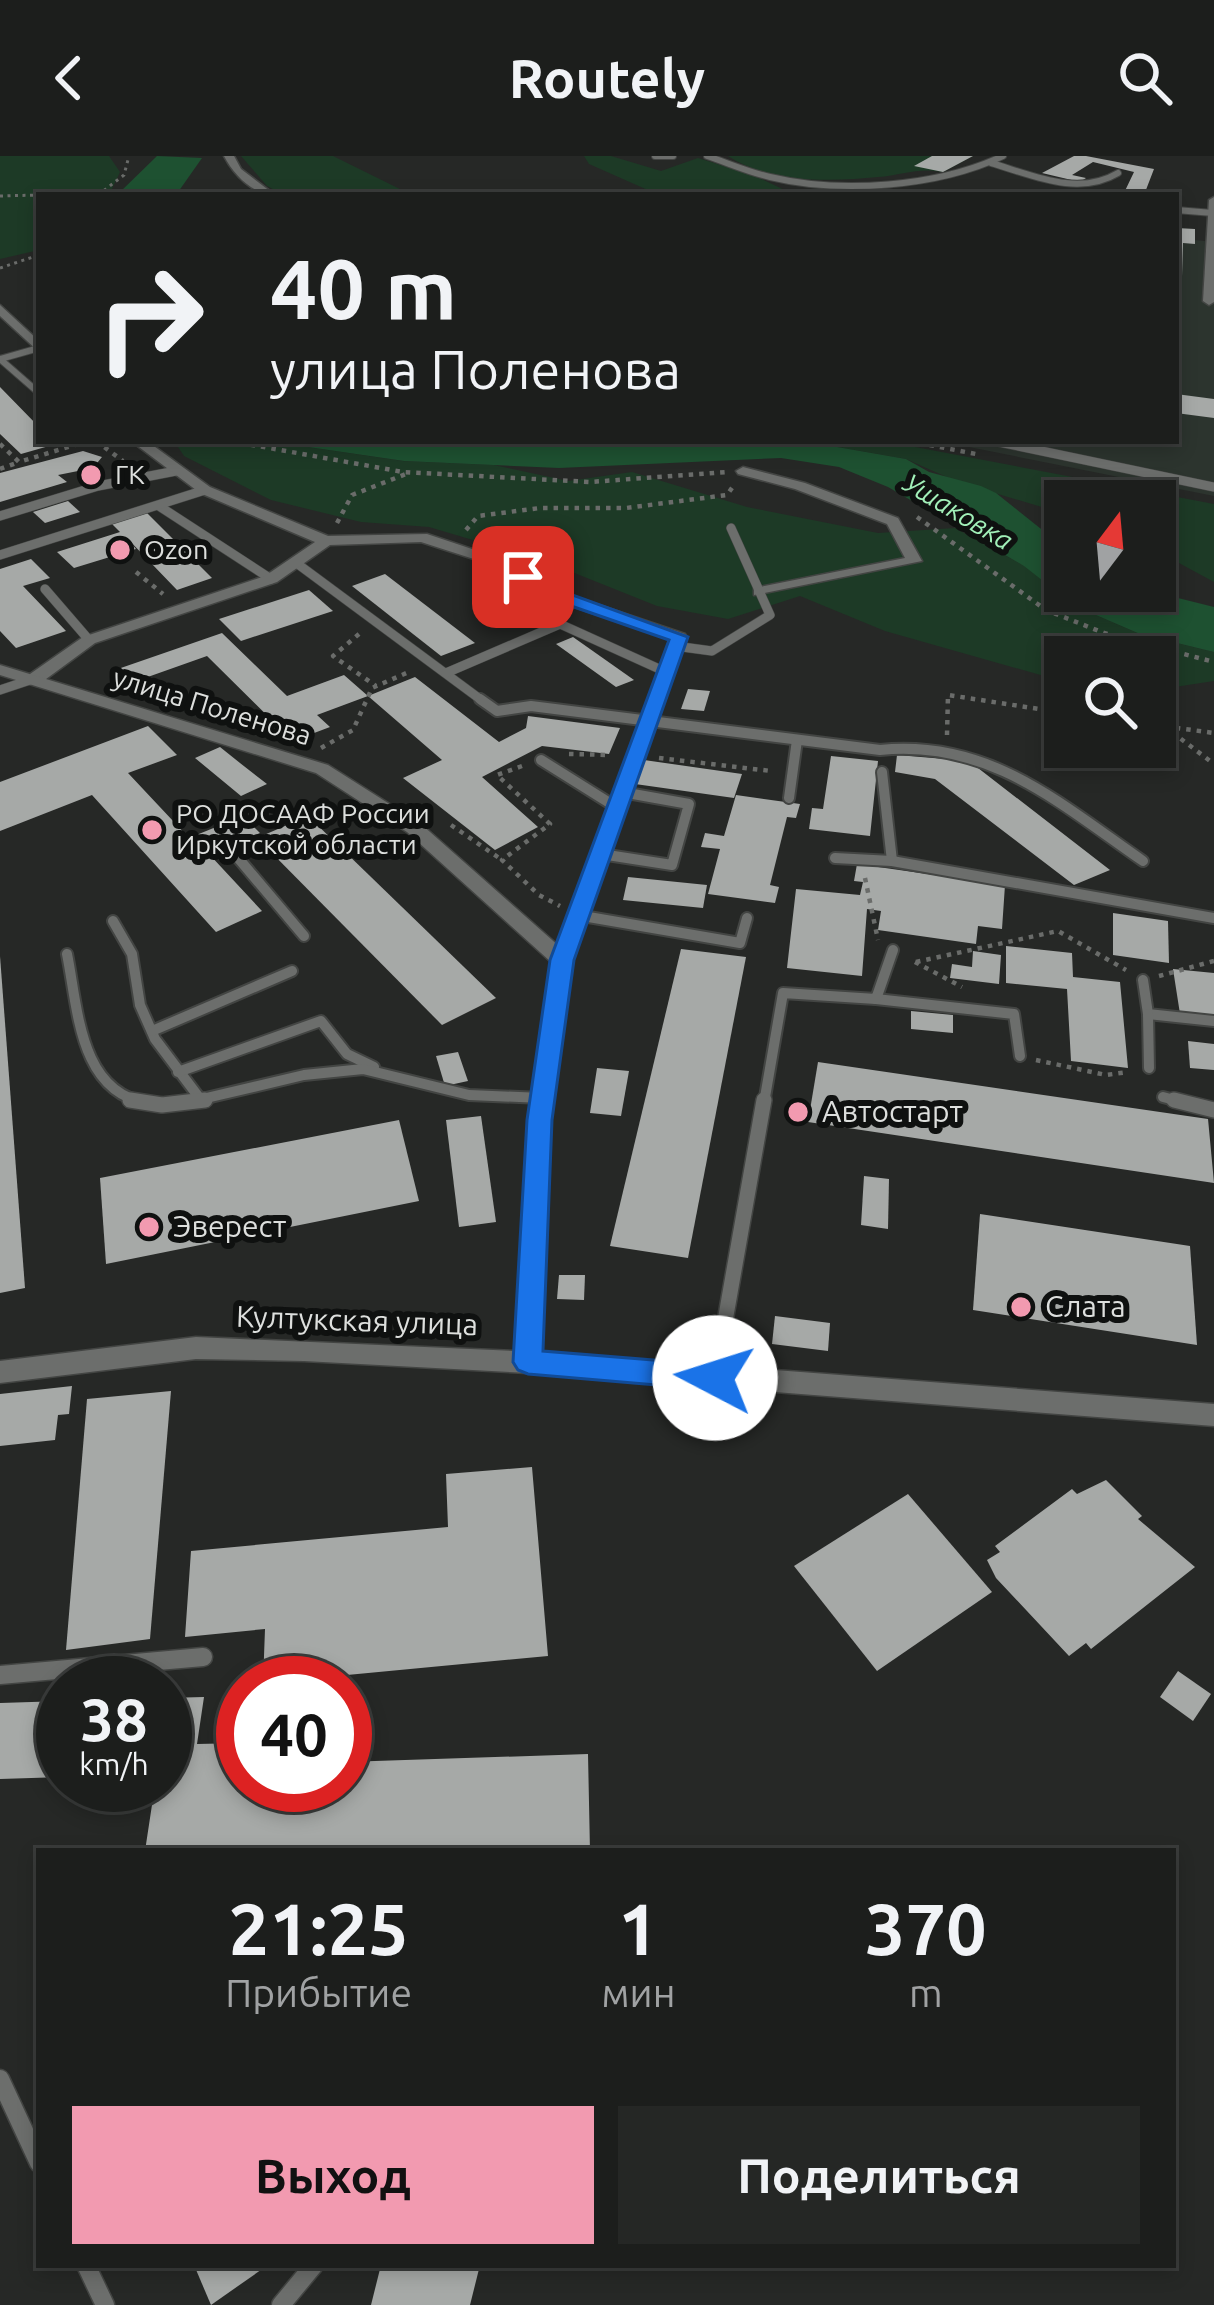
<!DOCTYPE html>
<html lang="ru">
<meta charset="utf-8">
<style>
:root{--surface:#1c1e1c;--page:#252725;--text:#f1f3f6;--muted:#a0a2a3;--line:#3a3c3b;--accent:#f29ab0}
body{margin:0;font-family:Ubuntu,sans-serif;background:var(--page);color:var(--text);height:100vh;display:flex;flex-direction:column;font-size:45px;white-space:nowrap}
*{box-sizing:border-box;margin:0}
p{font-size:39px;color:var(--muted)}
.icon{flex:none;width:66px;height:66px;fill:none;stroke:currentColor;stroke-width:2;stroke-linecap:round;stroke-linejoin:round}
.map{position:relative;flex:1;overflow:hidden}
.panel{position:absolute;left:36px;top:1692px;width:1140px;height:420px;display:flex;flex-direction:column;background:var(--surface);border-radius:0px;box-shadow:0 6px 18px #0003,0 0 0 3px var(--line)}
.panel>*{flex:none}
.banner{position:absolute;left:36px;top:36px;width:1143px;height:252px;border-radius:0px;box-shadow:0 6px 18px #0003,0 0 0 3px var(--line);background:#1c1e1c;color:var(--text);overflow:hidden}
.needle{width:78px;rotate:16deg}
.controls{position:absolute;left:1044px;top:324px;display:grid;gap:24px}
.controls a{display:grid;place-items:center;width:132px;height:132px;border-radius:0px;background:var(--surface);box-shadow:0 6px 18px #0003,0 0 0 3px var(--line);font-size:60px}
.speed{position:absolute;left:36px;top:1500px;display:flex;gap:24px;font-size:60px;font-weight:700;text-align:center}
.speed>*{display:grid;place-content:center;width:156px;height:156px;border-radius:50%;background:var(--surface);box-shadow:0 6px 18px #0003,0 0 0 3px var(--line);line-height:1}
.speed small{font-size:30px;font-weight:400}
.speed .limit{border:18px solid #d22;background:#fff;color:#111}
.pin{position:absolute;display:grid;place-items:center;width:102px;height:102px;color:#fff;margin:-51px;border-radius:24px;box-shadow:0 6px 18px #0006}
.me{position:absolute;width:132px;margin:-66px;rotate:275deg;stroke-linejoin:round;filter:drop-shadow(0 0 9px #0008)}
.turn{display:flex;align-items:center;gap:42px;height:252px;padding:0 36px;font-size:54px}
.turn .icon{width:156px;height:156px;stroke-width:2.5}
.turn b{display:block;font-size:84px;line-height:102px}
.eta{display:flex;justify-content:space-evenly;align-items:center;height:204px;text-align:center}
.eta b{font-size:72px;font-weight:600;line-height:84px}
.button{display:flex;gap:24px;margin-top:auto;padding:24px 36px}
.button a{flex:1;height:138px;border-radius:0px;background:var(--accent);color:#111;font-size:48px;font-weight:600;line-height:138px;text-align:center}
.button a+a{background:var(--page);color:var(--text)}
header{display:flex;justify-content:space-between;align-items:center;height:156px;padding:0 36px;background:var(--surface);font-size:54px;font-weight:600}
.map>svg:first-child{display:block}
</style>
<header><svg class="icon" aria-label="back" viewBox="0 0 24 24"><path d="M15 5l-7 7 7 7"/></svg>Routely<svg class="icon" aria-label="search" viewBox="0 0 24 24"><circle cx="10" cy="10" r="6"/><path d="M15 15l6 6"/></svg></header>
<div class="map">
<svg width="1214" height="2149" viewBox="0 0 1214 2149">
<rect width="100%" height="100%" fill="#262826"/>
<polygon fill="#2c342e" points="1176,72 1195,73 1195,84 1214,86 1214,340 939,285 1176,285"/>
<g fill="#1d3a26">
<polygon points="0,0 109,0 120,16 109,39 39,39 39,94 0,103"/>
<polygon points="241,0 333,0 412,39 284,39 267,30"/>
<polygon points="584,0 611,0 661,15 698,2 753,19 795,39 700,33 721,39 659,39 589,8"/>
<path d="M728 0H973L943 16C919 11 902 19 878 21 830 26 769 27 728 0Z"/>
<polygon points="174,285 267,285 403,305 494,309 568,325 632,316 747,351 878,377 955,372 1025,410 1075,450 1140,478 1214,496 1214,525 1155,534 1155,501 1065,501 1065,526 885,475 800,440 728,463 657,450 547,406 429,371 361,366 271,344 184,300"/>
<polygon points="803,285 889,286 1214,348 1214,426 1155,394 1155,345 1065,345 1065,358 958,326 906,303"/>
</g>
<g fill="#1e5131">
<polygon points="157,0 202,2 176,39 117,39"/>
<polygon points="267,285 803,285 906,303 929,316 981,330 996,337 1065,392 1065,435 1150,435 1214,451 1214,496 1140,478 1075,450 1024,410 888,331 839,311 781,302 559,312 404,305"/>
</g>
<g fill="#a6a9a7">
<polygon points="932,0 973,0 943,16 914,10"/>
<polygon points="1074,0 1086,0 1154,13 1144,39 1123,39 1134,16 1093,6 1072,19 1086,22 1080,26 1042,17"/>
<polygon points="1176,72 1195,73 1195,88 1183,87 1180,187 1176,186"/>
<polygon points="0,231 39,271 39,285 63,286 21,298 0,278"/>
<polygon points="1176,238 1214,243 1214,262 1176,257"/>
<polygon points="83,295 102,301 93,312 58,319 67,326 0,346 0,317"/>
<polygon points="68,345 80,356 45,367 33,356"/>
<polygon points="147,357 212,422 177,434 125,380 136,393 74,412 57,396 120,376 112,368"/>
<polygon points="31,403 50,422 23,430 66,475 16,492 0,475 0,413"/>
<polygon points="385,418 475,487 441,500 352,430"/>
<polygon points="309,434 333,455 241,485 219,463"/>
<polygon points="222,477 287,540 344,519 368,540 317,559 330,571 293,585 207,500 128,528 115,514"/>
<polygon points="573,481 634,524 616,531 556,488"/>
<polygon points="415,521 499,586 526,572 528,560 620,572 609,598 542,590 482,621 538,671 495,694 403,622 442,604 368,540"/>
<polygon points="688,533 710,535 704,555 681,553"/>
<polygon points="148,570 177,599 128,617 189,682 243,660 260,677 209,698 262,755 216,776 92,639 0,675 0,626"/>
<polygon points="220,591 240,607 267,628 241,640 195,602"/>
<polygon points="897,599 969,605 1110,714 1074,729 935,623 895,616"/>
<polygon points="831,600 878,605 870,680 809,673 812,652 823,653"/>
<polygon points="637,603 742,618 734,642 628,627"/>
<polygon points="736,639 800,648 796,662 787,661 770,729 779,731 775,747 708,738 720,693 701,691 705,677 724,680"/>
<polygon points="308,660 496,842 442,869 257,682"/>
<polygon points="857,708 1005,729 1002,773 978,770 976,788 878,774 881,755 867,753 862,820 787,812 796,733 860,739 863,726 854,725"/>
<polygon points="628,721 707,729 703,752 623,744"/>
<polygon points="1113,757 1168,765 1169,807 1113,799"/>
<polygon points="1006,790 1072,797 1073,821 1120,826 1128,912 1071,905 1067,833 1006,827"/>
<polygon points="681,793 746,801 688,1102 610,1090"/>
<polygon points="973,795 1001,799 999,828 950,822 952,808 972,811"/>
<polygon points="0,800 25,1132 0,1137"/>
<polygon points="1173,813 1214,817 1214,862 1180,858"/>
<polygon points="911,855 953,859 953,877 911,873"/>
<polygon points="1188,885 1214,888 1214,914 1190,912"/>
<polygon points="458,896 468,925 445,930 436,900"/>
<polygon points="818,906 1208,963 1214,1027 808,966"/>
<polygon points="597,912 629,915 621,960 590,957"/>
<polygon points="481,960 496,1066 459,1071 446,964"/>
<polygon points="399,964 419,1045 106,1108 100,1022"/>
<polygon points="864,1020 889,1023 888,1073 861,1069"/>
<polygon points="980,1058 1190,1090 1197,1189 973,1154"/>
<polygon points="559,1119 585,1119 584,1144 557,1143"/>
<polygon points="775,1160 830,1167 828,1195 772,1188"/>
<polygon points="72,1230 69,1258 58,1259 55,1284 0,1290 0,1238"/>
<polygon points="171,1235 150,1483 66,1494 87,1243"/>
<polygon points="532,1311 548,1500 263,1527 265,1473 185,1481 191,1395 448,1371 446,1318"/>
<polygon points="1106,1324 1142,1360 1138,1363 1195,1411 1091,1493 1086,1487 1069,1500 996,1422 987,1404 1000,1396 995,1390 1072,1333 1077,1338"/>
<polygon points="908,1338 992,1436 877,1515 794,1410"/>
<polygon points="1178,1515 1211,1538 1193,1565 1160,1541"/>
<polygon points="204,1541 197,1588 243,1587 243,1629 345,1629 345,1606 588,1598 590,1695 145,1695 155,1629 165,1629 165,1542"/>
<polygon points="63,1545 63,1621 0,1623 0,1547"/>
<polygon points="194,2109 268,2109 211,2149"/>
<polygon points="381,2109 480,2109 470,2149 371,2149"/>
</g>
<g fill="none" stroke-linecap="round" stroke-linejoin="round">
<defs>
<g id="service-far4">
<polyline points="655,0 673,0"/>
<path d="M707 0C728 7 748 16 770 21 841 38 937 31 1003 0"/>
<path d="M991 7C1032 19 1078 41 1118 17"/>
<polyline points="1027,37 1039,39"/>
<polyline points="1176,54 1213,57"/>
<polyline points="0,203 39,237"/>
<polyline points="0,203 39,192"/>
</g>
<g id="service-far3">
<polyline points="994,285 1214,331"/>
<polyline points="159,350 271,423"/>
<polyline points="0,360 98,330 176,315"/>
<polyline points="0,399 205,334"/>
<polyline points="295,406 484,546"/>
<polyline points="45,433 89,484"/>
<polyline points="675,490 712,495 770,459 731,372"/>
<polyline points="446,517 560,468 666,516"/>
<polyline points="0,534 36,522"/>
</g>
<g id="service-far2">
<path d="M480 543 497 555 531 550 880 594C989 583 1059 647 1143 705"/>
<polyline points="541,604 616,651"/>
<polyline points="882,616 892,705"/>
<polyline points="789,642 797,584"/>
<polyline points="601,698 672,709 689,648 622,636"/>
<polyline points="835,702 892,705 1214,762"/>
<polyline points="239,703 304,780"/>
<polyline points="577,759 740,787 747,762"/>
<polyline points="113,765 132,798 140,849 155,883 201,944"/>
<path d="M67 798C78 852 79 936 147 947"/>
<polyline points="1143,824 1148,858 1214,865"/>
<polyline points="876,843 1014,858 1020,900"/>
<polyline points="1148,858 1149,912"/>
<polyline points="152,875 292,815"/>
<polyline points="178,916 321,865 347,898 374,911"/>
<polyline points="1163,941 1186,947"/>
<polyline points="185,947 304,919 363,913 469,939 542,942"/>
<polyline points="764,947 783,837 876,843 893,794"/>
</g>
<g id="service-far1">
<polyline points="130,944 162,949 205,944"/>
<polyline points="1174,944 1214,954"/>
<polyline points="715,1222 764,944"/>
</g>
<g id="service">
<polyline points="0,1519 203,1501"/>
<polyline points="0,1923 39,2007"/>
<polyline points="86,2109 105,2149"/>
<polyline points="281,2149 314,2109"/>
</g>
<g id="minor">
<path d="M224 0H234L241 13 275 39C253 39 234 19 224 0Z"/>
<polygon points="1214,41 1214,146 1209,149 1203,145 1209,44"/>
<polygon points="0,149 39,185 39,196 0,160"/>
<polygon points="131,285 147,285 210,331 328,380 427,378 493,400 563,437 685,478 687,481 569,809 555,809 552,804 670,483 551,443 483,406 421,386 330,389 277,426 95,487 42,526 30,526 30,518 83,481 265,420 315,386 200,337"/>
<polygon points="743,311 805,327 898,362 922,405 754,439 754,433 760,431 905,402 887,368 795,333 738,318 736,315"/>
</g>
<polygon id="tertiary" points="0,509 328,609 421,668 569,799 572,804 550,964 541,1196 1214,1248 1214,1270 528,1217 304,1205 196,1203 0,1227 0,1205 196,1181 516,1195 528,964 551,806 407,676 316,617 0,519"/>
</defs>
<use href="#service-far4" stroke="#434543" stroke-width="8"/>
<use href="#service-far3" stroke="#434543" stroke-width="10"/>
<use href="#service-far2" stroke="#434543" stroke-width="14"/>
<use href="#service-far1" stroke="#434543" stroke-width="18"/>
<use href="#service" stroke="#434543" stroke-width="21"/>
<use href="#minor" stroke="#434543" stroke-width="3"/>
<use href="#tertiary" stroke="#434543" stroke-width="3"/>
<g stroke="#6a6c6a" stroke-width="3" stroke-dasharray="3 4.5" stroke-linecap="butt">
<polyline points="54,39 99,38"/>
<polyline points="98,39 124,19 129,0"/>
<polyline points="0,40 39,39"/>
<polyline points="0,112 39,99"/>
</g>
<g stroke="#6a6c6a" stroke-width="4.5" stroke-dasharray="4.5 6" stroke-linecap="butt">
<polyline points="96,285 123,305"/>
<polyline points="230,285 403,316 590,326 727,316"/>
<polyline points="909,285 981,299"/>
<polyline points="0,288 19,306 88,285"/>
<polyline points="0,313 19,306"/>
<polyline points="917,361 1046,454 1104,477 1214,506"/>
<polyline points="337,367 352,339 406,318"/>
<polyline points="466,374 478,360 540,352 626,352 727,339 734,329"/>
<polyline points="136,416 163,438"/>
<polyline points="359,478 333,500 376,530"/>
<polyline points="1155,569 1214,577"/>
<polyline points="1164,570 1214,608"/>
<polyline points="947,579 948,539 1065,557"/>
<polyline points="321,592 353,574 372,532 411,515"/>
<polyline points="569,598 610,599"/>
<polyline points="659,602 771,615"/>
<polyline points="522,610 497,619 550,668 502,704 539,739 560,750"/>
<polyline points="451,669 502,704"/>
<polyline points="865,722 878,784"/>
<polyline points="915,806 962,831"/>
<polyline points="916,806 1058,775 1126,814"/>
<polyline points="1159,820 1214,805"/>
<polyline points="1036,904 1106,919 1128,916"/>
</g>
<use href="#service-far4" stroke="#6c6e6c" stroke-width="6"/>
<use href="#service-far3" stroke="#6c6e6c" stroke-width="9"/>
<use href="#service-far2" stroke="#6c6e6c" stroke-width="10"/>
<use href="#service-far1" stroke="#6c6e6c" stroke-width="15"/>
<use href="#service" stroke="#6c6e6c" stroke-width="18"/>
<use href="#minor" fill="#6c6e6c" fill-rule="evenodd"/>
<use href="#tertiary" fill="#6c6e6c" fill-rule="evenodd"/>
</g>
<polygon fill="#1a73e8" stroke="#114b97" stroke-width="3" points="516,417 529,417 564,436 688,481 574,804 552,964 543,1195 715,1209 725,1213 729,1222 725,1230 715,1234 528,1218 518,1214 513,1206 527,964 550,804 669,484 551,443 516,425"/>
<g fill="#f29ab0" stroke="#0f1110" stroke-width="4.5">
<circle cx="91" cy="319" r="12"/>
<circle cx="120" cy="394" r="12"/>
<circle cx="152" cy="674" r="12"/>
<circle cx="798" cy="956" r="12"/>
<circle cx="149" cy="1071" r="12"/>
<circle cx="1021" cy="1151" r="12"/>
</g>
<g text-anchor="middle" stroke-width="12" stroke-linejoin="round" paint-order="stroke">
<g font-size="27" fill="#dddfdd" stroke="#0f1110" text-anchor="start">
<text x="115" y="328">ГК</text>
<text x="144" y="403">Ozon</text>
<text x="176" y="667">РО ДОСААФ России<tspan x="176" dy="31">Иркутской области</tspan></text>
</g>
<g font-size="27" font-style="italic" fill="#a2f0b9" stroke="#0f1110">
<text transform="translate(958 356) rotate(31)" y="9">Ушаковка</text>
</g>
<g font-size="27" fill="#dddfdd" stroke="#0f1110">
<text transform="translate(212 551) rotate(17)" y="9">улица Поленова</text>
</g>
<g font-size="30" fill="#dddfdd" stroke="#0f1110" text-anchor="start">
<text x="822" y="966">Автостарт</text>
<text x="173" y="1081">Эверест</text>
<text x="1045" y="1161">Слата</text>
</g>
<g font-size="30" fill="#dddfdd" stroke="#0f1110">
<text transform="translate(357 1165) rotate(2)" y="10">Култукская улица</text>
</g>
</g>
</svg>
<div class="controls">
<a><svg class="needle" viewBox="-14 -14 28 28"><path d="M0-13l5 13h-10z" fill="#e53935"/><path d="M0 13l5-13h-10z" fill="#a0a2a3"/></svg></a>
<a><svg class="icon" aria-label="search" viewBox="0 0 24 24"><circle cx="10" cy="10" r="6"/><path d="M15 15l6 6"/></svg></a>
</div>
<div class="speed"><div>38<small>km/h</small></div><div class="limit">40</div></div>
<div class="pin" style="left:523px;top:421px;background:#d93025"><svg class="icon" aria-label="arrive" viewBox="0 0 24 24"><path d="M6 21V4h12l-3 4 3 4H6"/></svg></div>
<svg class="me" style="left:715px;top:1222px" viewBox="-20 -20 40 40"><circle r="19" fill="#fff"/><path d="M0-13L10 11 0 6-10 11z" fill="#1a73e8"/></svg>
<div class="banner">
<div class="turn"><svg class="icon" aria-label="right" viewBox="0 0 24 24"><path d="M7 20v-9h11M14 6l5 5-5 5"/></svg><div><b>40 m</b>улица Поленова</div></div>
</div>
<section class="panel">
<div class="eta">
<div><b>21:25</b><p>Прибытие</p></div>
<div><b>1</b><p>мин</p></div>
<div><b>370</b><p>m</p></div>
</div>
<div class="button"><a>Выход</a><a>Поделиться</a></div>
</section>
</div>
